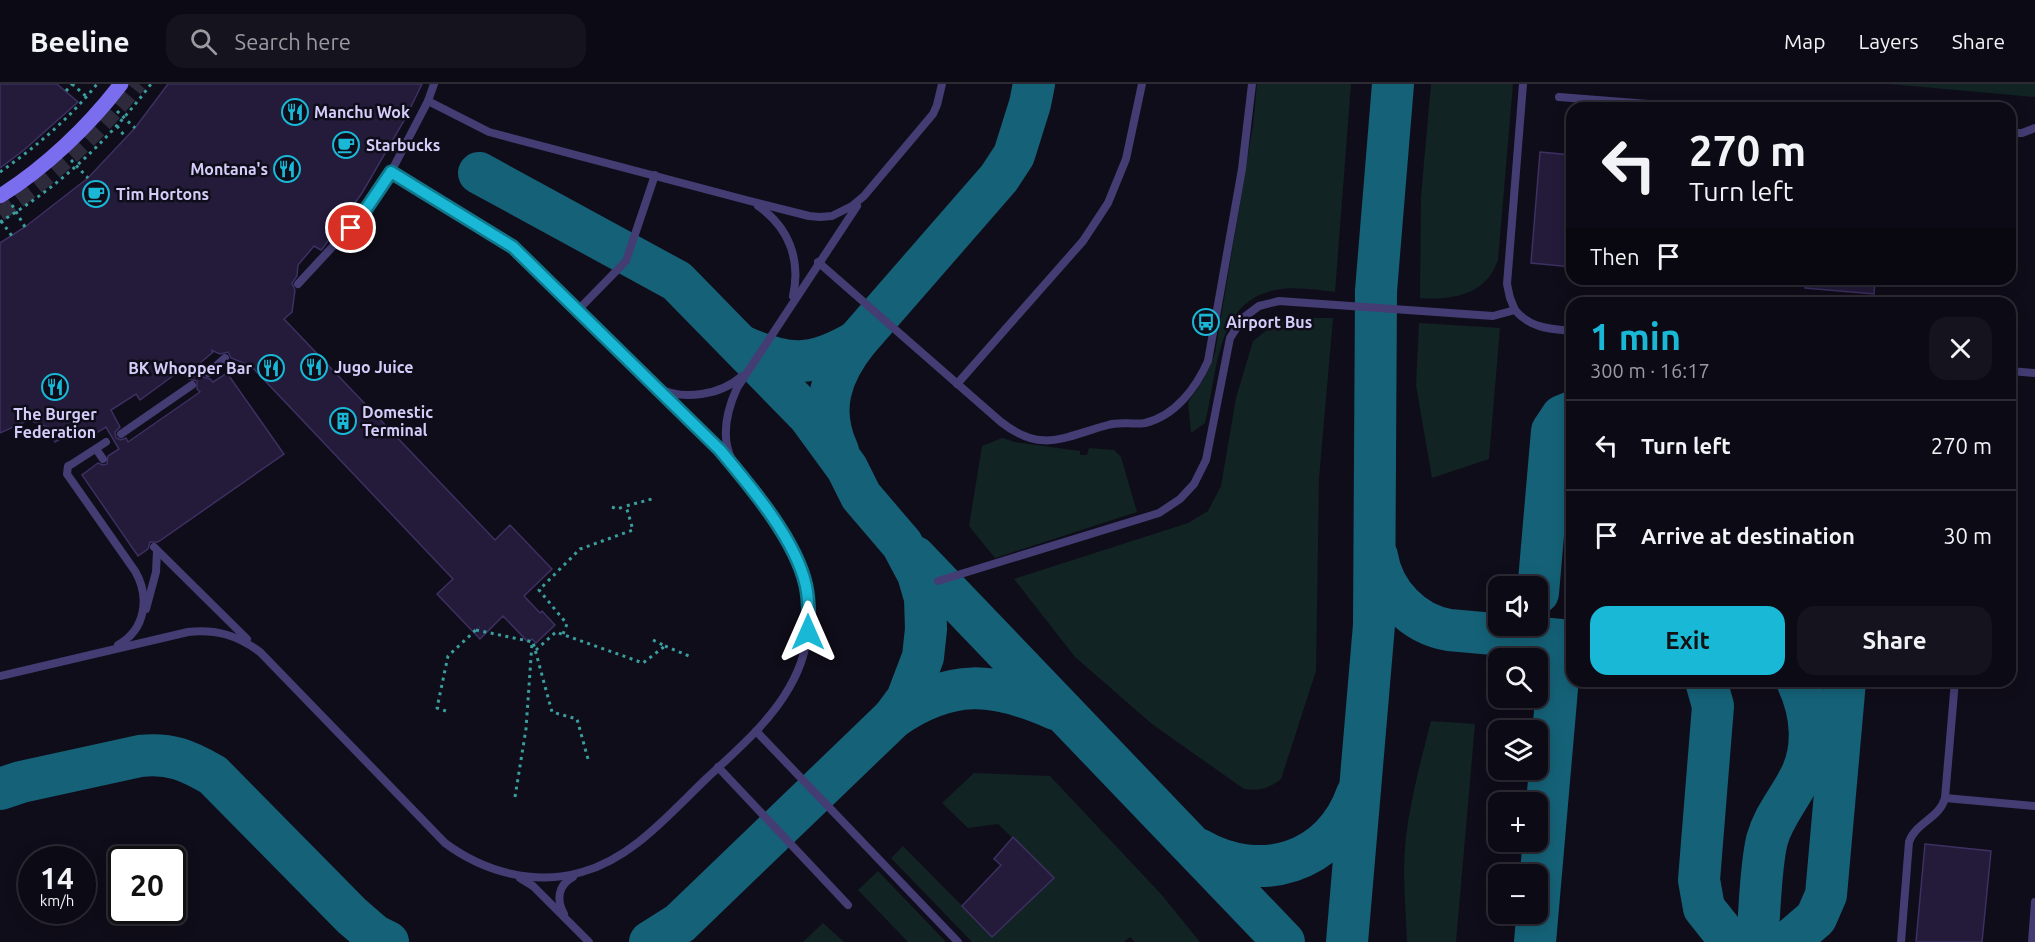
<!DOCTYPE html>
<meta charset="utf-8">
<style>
:root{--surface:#0c0a14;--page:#15131d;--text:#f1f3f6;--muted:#9a9aa0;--line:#2c2b34;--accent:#1ab8d7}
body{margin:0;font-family:Ubuntu,sans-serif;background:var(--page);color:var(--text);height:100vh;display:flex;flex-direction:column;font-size:22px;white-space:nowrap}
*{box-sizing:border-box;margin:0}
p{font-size:20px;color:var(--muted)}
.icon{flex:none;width:33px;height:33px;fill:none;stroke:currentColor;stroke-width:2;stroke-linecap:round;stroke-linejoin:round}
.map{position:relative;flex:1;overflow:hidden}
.drawer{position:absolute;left:1566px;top:213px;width:450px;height:390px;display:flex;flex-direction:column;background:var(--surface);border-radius:18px;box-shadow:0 3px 15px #0003,0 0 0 2px var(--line)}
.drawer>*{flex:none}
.guide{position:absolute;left:1566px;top:18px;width:450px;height:183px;border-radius:18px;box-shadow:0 3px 15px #0003,0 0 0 2px var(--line);background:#0c0a14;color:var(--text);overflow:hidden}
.controls{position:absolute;left:1488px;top:492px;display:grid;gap:12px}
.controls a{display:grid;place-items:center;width:60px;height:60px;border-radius:12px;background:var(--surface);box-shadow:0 3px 15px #0003,0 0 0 2px var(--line);font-size:30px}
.speed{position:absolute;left:18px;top:762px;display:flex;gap:12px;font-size:30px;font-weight:700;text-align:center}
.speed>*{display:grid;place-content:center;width:78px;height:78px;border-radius:50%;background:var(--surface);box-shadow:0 3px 15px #0003,0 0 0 2px var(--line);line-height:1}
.speed small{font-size:15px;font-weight:400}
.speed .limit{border:3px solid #111;border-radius:9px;background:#fff;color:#111}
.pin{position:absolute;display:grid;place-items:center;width:51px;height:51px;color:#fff;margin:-26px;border:3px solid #fff;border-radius:50%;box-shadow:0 2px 6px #0007}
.me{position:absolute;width:66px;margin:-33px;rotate:0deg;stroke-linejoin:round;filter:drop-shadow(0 0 4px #0008)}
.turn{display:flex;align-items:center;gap:21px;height:126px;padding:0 24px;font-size:27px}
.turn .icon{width:78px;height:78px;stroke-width:2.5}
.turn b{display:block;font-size:42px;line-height:51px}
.then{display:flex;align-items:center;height:57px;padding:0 24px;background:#0003;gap:12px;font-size:22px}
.round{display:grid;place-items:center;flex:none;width:63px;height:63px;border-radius:18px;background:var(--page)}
.overview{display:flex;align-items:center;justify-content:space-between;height:102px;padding:0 24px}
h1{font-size:36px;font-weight:700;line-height:45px;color:var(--accent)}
.action{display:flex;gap:12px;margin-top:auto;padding:12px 24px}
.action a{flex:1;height:69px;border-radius:18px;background:var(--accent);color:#111;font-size:24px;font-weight:700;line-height:69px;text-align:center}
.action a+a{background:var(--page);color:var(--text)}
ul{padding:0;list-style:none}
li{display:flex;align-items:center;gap:18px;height:90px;padding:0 24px;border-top:2px solid var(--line)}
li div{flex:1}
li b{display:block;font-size:22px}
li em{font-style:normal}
header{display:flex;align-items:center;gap:36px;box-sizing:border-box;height:84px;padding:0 30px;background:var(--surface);border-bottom:2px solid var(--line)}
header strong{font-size:28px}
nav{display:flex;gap:33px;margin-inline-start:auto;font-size:21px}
.search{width:420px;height:54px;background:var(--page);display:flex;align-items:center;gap:15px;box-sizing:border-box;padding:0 21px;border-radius:18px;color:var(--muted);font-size:22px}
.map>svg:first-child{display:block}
</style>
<header>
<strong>Beeline</strong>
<div class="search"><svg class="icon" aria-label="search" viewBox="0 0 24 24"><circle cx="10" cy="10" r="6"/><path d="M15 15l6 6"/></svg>Search here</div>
<nav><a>Map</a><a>Layers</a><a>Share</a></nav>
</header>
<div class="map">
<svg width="2035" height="858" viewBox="0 0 2035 858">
<rect width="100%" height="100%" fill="#100d1a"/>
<g fill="#112323">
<path d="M1257 0H1351L1335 208C1316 206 1294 202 1275 206 1214 218 1218 292 1205 339L1191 349 1188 318C1200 302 1209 288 1215 269L1253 41Z"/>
<path d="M1431 0H1513L1498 176C1496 181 1493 188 1489 193 1473 213 1444 216 1420 214L1421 113Z"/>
<polygon points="1889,0 2035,0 2035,13"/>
<path d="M1295 234H1333L1319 395 1316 587 1281 695C1268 705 1260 707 1244 705L1152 640 1075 573 1014 495 1188 439 1208 427 1221 402 1236 314 1253 257 1276 239Z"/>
<polygon points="1419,239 1500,244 1489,375 1432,394 1416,301"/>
<polygon points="1002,354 1015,358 1080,367 1080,371 1087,371 1089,364 1114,366 1121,373 1137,428 995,474 969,442 982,362"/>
<path d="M1431 637 1475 640 1456 858H1407C1406 833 1404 808 1404 783 1405 733 1419 685 1431 637Z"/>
<polygon points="974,689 1050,692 1161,810 1200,858 1135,858 1130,853 1124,858 972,858 891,774 903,762 993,853 1054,794 998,740 968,744 942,719"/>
<polygon points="878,787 946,858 908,858 858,806"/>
<polygon points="823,839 844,858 803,858"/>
</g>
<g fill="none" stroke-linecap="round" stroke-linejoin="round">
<g stroke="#156278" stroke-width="42">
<polyline points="479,89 677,197 809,332 847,384 861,412 902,460 918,490 925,514 926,545 923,573 907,615 893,634"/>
<path d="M742 262C788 283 813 283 857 257"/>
<path d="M838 367C819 326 830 291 857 257L999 94 1014 71 1030 20 1034 0"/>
<path d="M1377 472C1383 509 1413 540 1449 546L1561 556"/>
<polyline points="915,473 1284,858"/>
<polyline points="1538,509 1552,347 1562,332 1572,328"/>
<path d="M1533 554C1550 563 1557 574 1558 593L1535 858"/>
<polyline points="1706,597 1713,622 1699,796 1704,824 1731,858"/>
<path d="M0 705 21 698 140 672C171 669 187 676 213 691L352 832 374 851 388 858"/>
<path d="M1198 765C1260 801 1333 779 1357 710"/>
<path d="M650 858 680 839 893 634C951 594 994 598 1055 625"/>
<polyline points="1347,858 1374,541 1376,207 1393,0"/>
<path d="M1757 858C1760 828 1760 785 1767 756 1773 734 1786 719 1797 699 1816 667 1812 629 1797 597"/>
<polyline points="1788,858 1816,834 1826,811 1845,597"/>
</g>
</g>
<g fill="#231b39" stroke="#3d3062" stroke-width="1.5" fill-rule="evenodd">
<polygon points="0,0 57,0 78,18 24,66 0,84"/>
<path d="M168 0H422L405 35 362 109 323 164 321 166 314 162 298 181 297 192 292 199 295 206 292 228 284 235 495 456 510 441 552 485 524 512 540 529 542 527 555 541 536 559 532 555 528 558 503 532 480 555 437 510 453 495 251 282 231 274 228 268 220 270 211 266 213 268 199 280 203 285V293L210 295 213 298 227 289 284 370 158 458H150L148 465 138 472 82 391 98 379 103 381 107 380 108 372 119 365 106 343 88 354 82 343 55 358 48 343 29 336 0 349V159L25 143 88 94 135 44ZM181 286 189 295 197 297V305L200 308 128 358 126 354 121 356 116 354 115 348 120 343 111 326 136 310 140 316Z"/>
<polygon points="1540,68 1572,71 1572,183 1531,179"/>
<polygon points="1806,195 1875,195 1874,210 1805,204"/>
<polygon points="1013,753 1054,794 992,853 962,822 1001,781 994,775"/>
<polygon points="1925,760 1991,767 1982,858 1916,858"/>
</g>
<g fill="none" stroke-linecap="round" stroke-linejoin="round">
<path stroke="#2d2a3b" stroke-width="15" stroke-dasharray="15 8" stroke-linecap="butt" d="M0 130C57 90 95 54 139 0"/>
<g stroke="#3a9e9f" stroke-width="3" stroke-dasharray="3 4.5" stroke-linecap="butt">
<polyline points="72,0 87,13"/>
<polyline points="66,7 72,0"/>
<polyline points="117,27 135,44"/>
<polyline points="117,42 126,54"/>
<polyline points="71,76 88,94"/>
<path d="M0 88C36 63 70 34 97 0"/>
<polyline points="12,121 25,143"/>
<polyline points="1,137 12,152"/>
<path d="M0 138C60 102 109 56 151 0"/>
<polyline points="612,423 617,425 626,422"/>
<polyline points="476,546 533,558 552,628 577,635 588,675"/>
<polyline points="563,550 567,540 539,506 580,465 633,446 626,422 652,415"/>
<polyline points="665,562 689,572"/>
<polyline points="536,566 556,548 643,579 665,562 653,556"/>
<polyline points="446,627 437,624 448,572 479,543"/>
<polyline points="515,713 526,645 532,559"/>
</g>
<g stroke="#433d74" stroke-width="8">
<polyline points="434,0 428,17 489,48 750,117 809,132 820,133 832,132 852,122 864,112 933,30 937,21 942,0"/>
<polyline points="1559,13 1699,24"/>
<polyline points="2010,49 2022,49 2035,44"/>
<path d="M758 122C789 143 801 176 793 212"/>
<path d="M818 178 1001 338C1042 370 1063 353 1108 341 1120 337 1132 341 1145 339 1175 332 1196 304 1208 277L1242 85 1252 0"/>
<polyline points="298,200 362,131 391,88 428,17"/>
<polyline points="579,225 626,177 655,91"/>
<polyline points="1515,226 1510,214 1507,200 1523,0"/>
<polyline points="2010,287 2035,289"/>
<polyline points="208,289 225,274"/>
<polyline points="957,300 1083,157 1108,119 1126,75 1142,0"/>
<path d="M658 304C683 317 721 311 742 292"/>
<polyline points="121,350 192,301"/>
<path d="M106 358 72 380 68 382 67 390 135 487C150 513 146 545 118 561"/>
<polyline points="96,365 103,375"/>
<path d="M732 376C720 352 727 326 737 304L857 122"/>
<polyline points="154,463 247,555"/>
<path d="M938 497 1159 429 1180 415 1194 400 1206 376 1230 254 1243 234 1259 222 1279 217 1493 232 1515 226C1530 244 1549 245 1572 247"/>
<polyline points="146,525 156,488 157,467"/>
<path d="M0 592 188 548C216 545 237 551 260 568L445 759C484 788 535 802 582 788 633 774 670 729 707 694 737 666 769 639 789 604 805 577 811 548 808 517 804 465 753 405 720 366L513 163 391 88"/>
<polyline points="756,647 958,858"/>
<polyline points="718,683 848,821"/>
<polyline points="1945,714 2035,722"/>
<polyline points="520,794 533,802 589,858"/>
<path d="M564 830C556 816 558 801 573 793"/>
<path d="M1901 858 1909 758C1915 739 1940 734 1945 714L1955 597"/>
<polyline points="2032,858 2035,818"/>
</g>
<path stroke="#7a6eee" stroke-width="15" d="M0 112C45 84 89 42 121 0"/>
</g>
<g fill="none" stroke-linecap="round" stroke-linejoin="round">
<defs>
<path id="route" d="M351 144 362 131 391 88 513 163 720 366C751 403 796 456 806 502 809 517 809 533 808 548"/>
</defs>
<use href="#route" stroke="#11788c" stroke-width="15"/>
<use href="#route" stroke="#1ab8d7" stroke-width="10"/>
</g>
<defs>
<symbol id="restaurant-ring" viewBox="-11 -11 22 22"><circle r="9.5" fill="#100d1a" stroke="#1ab8d7" stroke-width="1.5"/><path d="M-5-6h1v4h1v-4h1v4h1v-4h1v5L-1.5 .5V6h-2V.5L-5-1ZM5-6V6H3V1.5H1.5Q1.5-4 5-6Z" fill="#1ab8d7"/></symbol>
<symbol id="cafe-ring" viewBox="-11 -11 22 22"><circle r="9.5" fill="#100d1a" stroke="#1ab8d7" stroke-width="1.5"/><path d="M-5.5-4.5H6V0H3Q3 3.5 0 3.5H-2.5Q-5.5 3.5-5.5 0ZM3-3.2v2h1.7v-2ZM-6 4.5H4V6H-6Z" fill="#1ab8d7"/></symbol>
<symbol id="bus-ring" viewBox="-11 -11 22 22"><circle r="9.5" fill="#100d1a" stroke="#1ab8d7" stroke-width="1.5"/><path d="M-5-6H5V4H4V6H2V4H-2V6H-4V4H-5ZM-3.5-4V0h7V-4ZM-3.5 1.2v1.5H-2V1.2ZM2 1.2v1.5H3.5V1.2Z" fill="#1ab8d7"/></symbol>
<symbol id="building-ring" viewBox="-11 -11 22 22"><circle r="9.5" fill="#100d1a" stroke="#1ab8d7" stroke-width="1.5"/><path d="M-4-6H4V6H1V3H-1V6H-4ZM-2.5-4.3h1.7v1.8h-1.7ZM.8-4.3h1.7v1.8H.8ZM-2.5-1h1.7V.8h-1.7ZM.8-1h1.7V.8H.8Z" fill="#1ab8d7"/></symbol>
</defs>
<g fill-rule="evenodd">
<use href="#restaurant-ring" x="280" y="13" width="30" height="30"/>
<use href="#cafe-ring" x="331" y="46" width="30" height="30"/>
<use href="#restaurant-ring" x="272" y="70" width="30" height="30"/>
<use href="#cafe-ring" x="81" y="95" width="30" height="30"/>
<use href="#bus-ring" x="1191" y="223" width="30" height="30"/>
<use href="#restaurant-ring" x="299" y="268" width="30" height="30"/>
<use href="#restaurant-ring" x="256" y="269" width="30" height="30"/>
<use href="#restaurant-ring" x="40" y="288" width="30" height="30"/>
<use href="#building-ring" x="328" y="322" width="30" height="30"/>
</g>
<g text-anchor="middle" stroke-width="5" stroke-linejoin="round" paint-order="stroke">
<g font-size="16" font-weight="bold" fill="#d4ccf9" stroke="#100d1a" text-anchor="start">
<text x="314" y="34">Manchu Wok</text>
<text x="366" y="67">Starbucks</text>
<text x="268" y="91" text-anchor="end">Montana's</text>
<text x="116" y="116">Tim Hortons</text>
<text x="1226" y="244">Airport Bus</text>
<text x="334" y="289">Jugo Juice</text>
<text x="252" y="290" text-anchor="end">BK Whopper Bar</text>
<text x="362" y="334">Domestic<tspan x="362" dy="18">Terminal</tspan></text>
<text x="55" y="336" text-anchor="middle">The Burger<tspan x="55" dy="18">Federation</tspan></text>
</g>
</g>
</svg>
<div class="controls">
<a><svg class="icon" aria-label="sound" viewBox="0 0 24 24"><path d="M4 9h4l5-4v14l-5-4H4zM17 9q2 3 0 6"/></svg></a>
<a><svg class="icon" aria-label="search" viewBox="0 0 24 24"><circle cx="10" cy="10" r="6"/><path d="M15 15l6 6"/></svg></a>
<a><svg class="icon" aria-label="layers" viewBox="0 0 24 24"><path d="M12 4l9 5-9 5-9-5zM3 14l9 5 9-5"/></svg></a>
<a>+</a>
<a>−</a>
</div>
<div class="speed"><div>14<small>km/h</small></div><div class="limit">20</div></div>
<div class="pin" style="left:351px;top:144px;background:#d93025"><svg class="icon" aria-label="arrive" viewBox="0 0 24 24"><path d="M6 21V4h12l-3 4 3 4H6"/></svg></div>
<svg class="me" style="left:808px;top:548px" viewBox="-20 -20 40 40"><path d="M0-17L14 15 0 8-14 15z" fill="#1ab8d7" stroke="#fff" stroke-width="4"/></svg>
<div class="guide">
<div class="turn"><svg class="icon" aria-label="left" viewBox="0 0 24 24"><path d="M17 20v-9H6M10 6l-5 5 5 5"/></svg><div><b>270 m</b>Turn left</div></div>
<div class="then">Then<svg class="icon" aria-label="arrive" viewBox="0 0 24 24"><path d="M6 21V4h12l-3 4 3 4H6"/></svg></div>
</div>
<section class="drawer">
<div class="overview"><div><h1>1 min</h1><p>300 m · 16:17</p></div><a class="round"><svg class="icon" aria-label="close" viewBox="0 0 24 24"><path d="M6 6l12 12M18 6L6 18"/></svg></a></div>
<ul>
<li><svg class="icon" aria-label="left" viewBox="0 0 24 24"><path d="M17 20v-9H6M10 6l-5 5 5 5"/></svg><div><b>Turn left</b></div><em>270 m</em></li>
<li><svg class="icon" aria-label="arrive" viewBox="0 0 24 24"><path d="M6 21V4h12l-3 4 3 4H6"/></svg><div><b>Arrive at destination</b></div><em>30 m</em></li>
</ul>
<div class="action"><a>Exit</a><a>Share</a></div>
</section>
</div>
